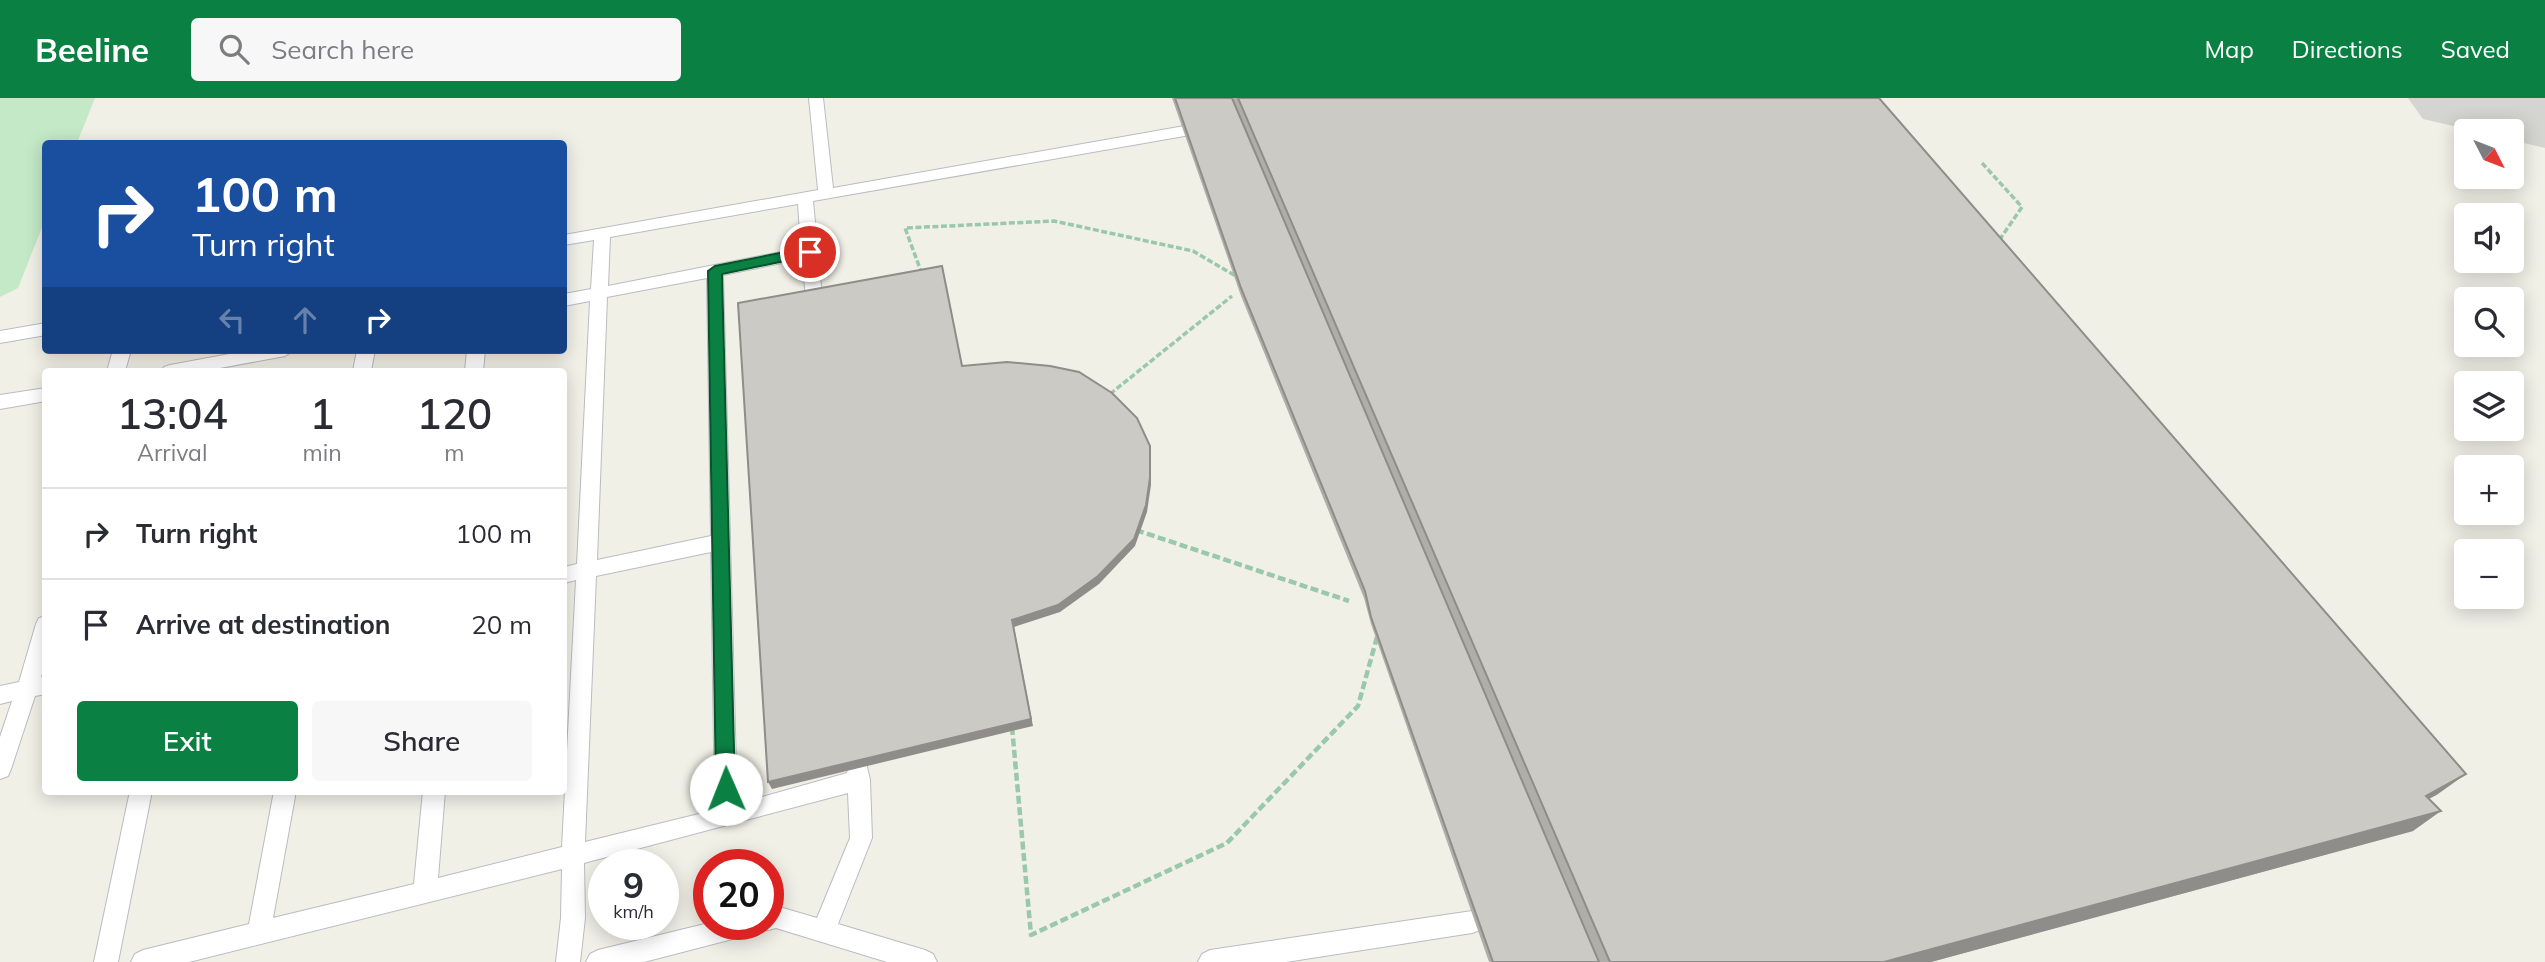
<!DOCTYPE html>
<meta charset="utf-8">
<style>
:root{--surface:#fff;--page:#f7f7f7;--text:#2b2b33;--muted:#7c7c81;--line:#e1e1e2;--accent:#0b8043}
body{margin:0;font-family:Mulish,sans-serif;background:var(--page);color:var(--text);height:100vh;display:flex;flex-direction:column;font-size:26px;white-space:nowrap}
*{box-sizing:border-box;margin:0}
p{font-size:23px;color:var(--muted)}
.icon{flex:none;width:38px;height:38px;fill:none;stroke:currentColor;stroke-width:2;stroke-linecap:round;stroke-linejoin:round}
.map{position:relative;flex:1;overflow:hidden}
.details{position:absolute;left:42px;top:270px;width:525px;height:427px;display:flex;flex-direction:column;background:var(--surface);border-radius:7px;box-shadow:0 4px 18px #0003}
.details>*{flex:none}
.top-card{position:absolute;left:42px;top:42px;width:525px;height:214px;border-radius:7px;box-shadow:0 4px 18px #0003;background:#1a4fa0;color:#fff;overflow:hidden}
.needle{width:46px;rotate:132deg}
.buttons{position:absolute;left:2454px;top:21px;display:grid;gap:14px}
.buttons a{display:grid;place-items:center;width:70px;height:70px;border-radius:7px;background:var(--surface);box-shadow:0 4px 18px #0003;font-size:35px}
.speed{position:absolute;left:588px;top:751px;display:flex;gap:14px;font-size:35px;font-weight:700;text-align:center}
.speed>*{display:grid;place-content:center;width:91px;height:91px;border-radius:50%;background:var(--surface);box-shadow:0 4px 18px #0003;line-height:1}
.speed small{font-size:18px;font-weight:400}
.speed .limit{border:10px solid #d22;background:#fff;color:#111}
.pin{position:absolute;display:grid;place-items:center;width:60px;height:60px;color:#fff;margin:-30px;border:4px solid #fff;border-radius:50%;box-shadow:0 2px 7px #0007}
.me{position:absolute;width:77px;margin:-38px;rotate:359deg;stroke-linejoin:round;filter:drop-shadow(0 0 5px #0008)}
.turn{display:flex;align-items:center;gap:24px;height:147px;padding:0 35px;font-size:32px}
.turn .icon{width:91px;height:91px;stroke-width:2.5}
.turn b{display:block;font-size:49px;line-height:60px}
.lanes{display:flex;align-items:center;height:66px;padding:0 35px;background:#0003;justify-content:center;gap:35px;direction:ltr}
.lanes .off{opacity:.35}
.eta{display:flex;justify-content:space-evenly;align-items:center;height:119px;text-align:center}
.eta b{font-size:42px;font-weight:600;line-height:49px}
.cta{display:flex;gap:14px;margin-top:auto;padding:14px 35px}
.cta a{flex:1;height:80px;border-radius:7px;background:var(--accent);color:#fff;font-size:28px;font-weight:600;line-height:80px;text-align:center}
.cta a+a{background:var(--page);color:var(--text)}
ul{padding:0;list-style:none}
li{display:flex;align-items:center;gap:21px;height:91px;padding:0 35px;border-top:2px solid var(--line)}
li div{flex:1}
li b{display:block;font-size:26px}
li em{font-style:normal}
header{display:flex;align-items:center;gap:42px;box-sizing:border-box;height:98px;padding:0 35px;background:var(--accent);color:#fff}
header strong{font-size:33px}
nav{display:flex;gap:38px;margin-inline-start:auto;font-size:24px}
.search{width:490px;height:63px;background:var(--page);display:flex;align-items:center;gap:18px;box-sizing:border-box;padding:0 24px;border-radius:7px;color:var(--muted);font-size:26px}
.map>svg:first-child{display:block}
</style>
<header>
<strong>Beeline</strong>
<div class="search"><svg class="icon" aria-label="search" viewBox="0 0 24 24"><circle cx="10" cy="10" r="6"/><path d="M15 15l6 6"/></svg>Search here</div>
<nav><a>Map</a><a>Directions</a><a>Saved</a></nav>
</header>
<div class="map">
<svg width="2545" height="864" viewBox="0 0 2545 864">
<rect width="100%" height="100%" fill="#f1f0e7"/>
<polygon fill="#c3e9c6" points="0,0 95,0 77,45 46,46 45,122 18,190 0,199"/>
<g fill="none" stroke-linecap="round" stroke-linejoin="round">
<polygon fill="#d4d4d0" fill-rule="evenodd" points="2408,0 2545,0 2545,50 2511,42 2511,33 2475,33 2423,21"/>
<defs>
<g id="service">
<path d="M809 0H823L833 90 1190 27 1197 32 1190 37 813 103 822 199 820 203H808L806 199 802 161 723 177 737 706 847 675 850 664 858 661 866 664 870 682 872 740 838 826 925 852 933 856 937 864H887L776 830 768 832 759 827 756 834 748 837 644 864H586L590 856 598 852 709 825 768 826V810L776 808 817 820 850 740 848 695 584 765 585 820 580 864H556L561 820 562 771 189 864H131L135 856 143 852 249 826 274 693H296L273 820 414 786 423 693H445L438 780 562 749 576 482 564 485V469L577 466 590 203 564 208V196L591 191 594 142 564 147V137L818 92ZM798 106 801 150 608 188 610 139ZM707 180 711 438 597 462 607 199ZM711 454 715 712 585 744 596 478Z"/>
<polygon points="46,225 46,237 0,245 0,233"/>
<polygon points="113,252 131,252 125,273 107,273"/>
<polygon points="251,252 294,252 285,258 204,273 161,273 164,269 170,267"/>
<polygon points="357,252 375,252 371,273 353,273"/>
<polygon points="467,252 485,252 483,273 465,273"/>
<polygon points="46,290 46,303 0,311 0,297"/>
<polygon points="46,518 46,563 41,579 46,578 46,596 35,598 11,671 8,678 0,681 0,639 12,603 0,606 0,588 19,584 36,526 39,520"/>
<polygon points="130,693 152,693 118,864 94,864"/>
<polygon points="1472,813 1480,816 1484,824 1480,832 1472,835 1286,864 1198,864 1202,856 1210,852"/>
</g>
</defs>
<use href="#service" stroke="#b9bcc1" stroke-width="2"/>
<g stroke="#9ac8ab" stroke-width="3.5" stroke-dasharray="6 2.5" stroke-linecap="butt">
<polyline points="1982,65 2022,109 1998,144"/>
<polyline points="922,176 905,130 1054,123 1193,153 1239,180"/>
<polyline points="1110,296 1232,198"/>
</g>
<g stroke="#9ac8ab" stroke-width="4.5" stroke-dasharray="8 3.5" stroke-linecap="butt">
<polyline points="1136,432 1349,503"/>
<polyline points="1012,629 1031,837 1227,745 1358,608 1377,539"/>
</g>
<use href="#service" fill="#fff" fill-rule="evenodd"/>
</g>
<polygon fill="#afaea9" points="1172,0 1879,0 2438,696 2429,701 2413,733 1931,864 1489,864 1371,526 1364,500 1241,198"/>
<g fill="#8f8d89">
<polygon points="1150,348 1151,387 1147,414 1135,448 1099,486 1060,514 1014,529 1033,628 772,691 768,684 1012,522"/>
<polygon points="2466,676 2438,696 2399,717 2426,698"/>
<polygon points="2441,713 2413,733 1931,864 1884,864"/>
</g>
<g fill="#cccac4" stroke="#8f8d89" stroke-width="2">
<polygon points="1175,0 1232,0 1599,864 1493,864 1371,519 1365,493 1241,190"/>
<polygon points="1238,0 1879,0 2466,676 2426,698 2441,713 1884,864 1610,864"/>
<polygon points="942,168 962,268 1007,264 1050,268 1079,274 1112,295 1137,320 1150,348 1150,380 1146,407 1134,441 1098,478 1058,507 1012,522 1031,621 768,684 738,205"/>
</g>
<polygon fill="#0b8043" stroke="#07532c" stroke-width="2" points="810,149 814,151 814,157 722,176 735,691 732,697 726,700 719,697 716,691 708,173 715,168"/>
</svg>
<div class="buttons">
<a><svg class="needle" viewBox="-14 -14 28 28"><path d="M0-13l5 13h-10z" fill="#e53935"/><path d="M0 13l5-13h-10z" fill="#7c7c81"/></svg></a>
<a><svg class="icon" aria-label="sound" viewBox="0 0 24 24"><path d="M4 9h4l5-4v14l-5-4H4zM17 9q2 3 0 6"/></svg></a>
<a><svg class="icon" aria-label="search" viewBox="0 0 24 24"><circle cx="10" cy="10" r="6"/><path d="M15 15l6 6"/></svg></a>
<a><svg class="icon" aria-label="layers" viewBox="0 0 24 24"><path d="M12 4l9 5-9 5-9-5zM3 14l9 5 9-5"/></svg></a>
<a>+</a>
<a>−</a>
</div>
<div class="speed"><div>9<small>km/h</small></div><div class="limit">20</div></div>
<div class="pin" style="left:810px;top:154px;background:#d93025"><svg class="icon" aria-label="arrive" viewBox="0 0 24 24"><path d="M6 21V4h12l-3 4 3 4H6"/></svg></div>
<svg class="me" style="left:726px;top:691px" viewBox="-20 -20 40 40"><circle r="19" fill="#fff"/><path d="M0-13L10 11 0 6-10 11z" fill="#0b8043"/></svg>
<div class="top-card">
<div class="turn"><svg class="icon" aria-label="right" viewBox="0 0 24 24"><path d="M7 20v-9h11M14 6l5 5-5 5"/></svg><div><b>100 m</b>Turn right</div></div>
<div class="lanes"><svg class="icon off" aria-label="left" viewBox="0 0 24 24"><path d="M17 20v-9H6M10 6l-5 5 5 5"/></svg><svg class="icon off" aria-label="ahead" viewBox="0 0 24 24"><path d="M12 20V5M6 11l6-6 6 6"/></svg><svg class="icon" aria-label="right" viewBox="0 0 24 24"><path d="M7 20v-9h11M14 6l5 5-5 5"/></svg></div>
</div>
<section class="details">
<div class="eta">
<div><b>13:04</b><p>Arrival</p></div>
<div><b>1</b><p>min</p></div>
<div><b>120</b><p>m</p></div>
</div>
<ul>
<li><svg class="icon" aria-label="right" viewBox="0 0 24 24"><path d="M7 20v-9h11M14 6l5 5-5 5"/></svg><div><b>Turn right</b></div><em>100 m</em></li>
<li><svg class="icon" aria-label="arrive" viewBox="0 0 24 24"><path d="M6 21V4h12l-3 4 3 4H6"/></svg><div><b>Arrive at destination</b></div><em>20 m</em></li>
</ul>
<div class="cta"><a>Exit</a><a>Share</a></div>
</section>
</div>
